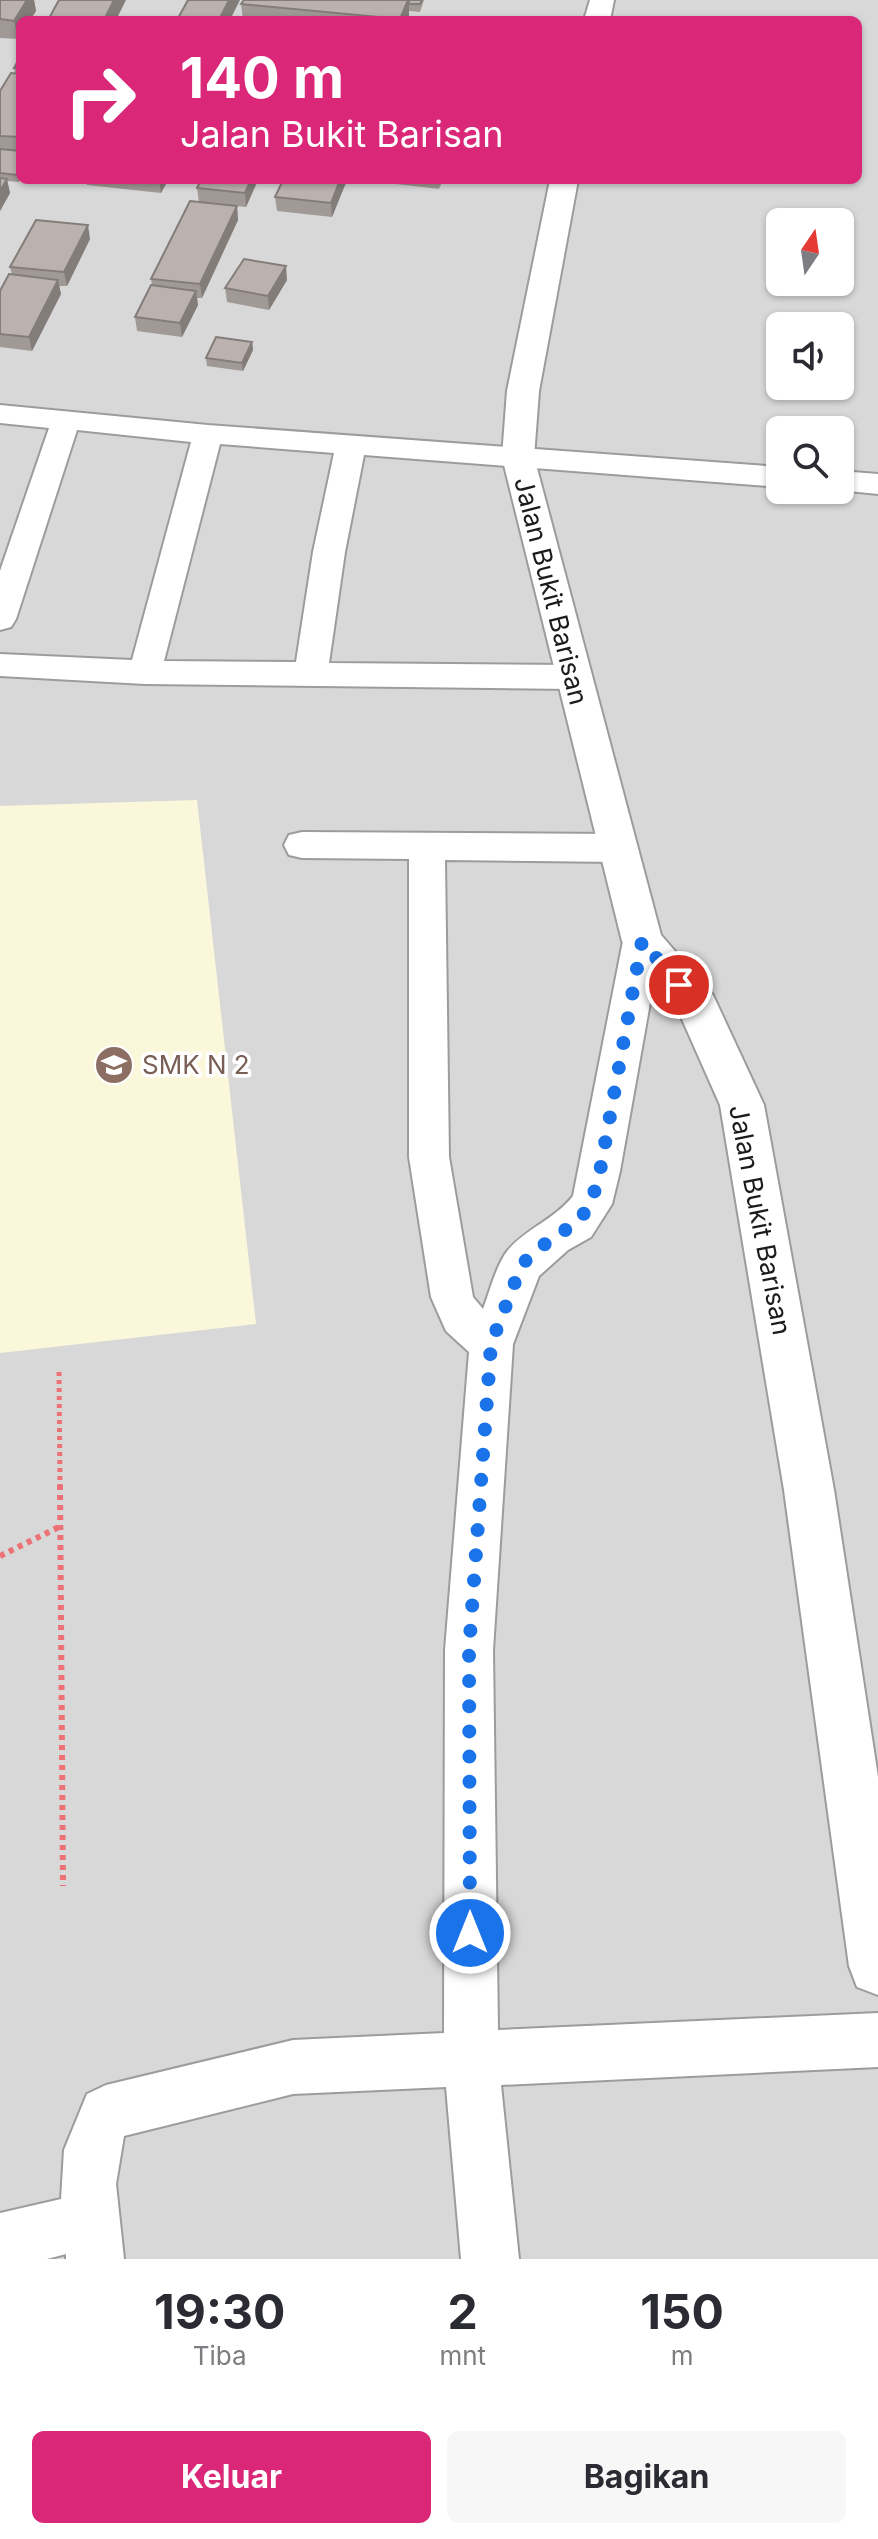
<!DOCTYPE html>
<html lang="id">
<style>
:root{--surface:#fff;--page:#f7f7f7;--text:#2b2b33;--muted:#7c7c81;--accent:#db2777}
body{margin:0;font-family:Inter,sans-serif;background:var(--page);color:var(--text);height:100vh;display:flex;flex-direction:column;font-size:30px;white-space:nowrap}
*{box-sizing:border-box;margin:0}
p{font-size:26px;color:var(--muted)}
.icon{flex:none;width:44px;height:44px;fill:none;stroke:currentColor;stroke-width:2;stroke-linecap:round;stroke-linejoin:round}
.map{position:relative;height:2259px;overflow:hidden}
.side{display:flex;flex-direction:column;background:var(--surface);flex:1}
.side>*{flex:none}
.banner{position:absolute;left:16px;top:16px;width:846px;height:168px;border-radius:12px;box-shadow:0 2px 6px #0004;background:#db2777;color:#fff;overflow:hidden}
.needle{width:52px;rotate:13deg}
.buttons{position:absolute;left:766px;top:208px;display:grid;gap:16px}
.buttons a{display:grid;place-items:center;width:88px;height:88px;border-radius:12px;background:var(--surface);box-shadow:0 2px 6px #0004;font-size:40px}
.pin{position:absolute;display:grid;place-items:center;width:68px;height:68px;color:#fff;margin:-34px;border:4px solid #fff;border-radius:50%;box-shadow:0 2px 8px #0007}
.me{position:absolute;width:88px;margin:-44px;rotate:0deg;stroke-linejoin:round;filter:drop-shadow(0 0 6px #0008)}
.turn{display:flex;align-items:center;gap:28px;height:168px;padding:0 32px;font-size:36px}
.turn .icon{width:104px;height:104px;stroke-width:2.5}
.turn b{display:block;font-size:56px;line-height:68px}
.eta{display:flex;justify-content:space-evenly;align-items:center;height:136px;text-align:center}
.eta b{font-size:48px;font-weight:700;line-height:56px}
.cta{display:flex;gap:16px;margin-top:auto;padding:16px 32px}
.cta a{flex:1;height:92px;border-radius:12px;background:var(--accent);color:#fff;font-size:32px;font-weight:700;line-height:92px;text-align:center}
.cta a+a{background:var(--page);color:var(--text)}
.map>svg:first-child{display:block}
</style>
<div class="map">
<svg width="878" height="2259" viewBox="0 0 878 2259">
<rect width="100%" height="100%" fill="#ece7e1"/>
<path fill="#d9d8d8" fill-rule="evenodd" d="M0 0H878V2259H0ZM20 20H858V180H20ZM780 222H840V282H780ZM780 326H840V386H780ZM780 430H840V490H780Z"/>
<polygon fill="#fbf7db" points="197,800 256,1324 0,1353 0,806"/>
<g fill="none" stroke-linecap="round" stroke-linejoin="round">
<defs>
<g id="minor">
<path d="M0 405 208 425 780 467V487L364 455 345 552 329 663 572 665 584 669 589 677 584 685 572 689 145 684 0 676V654L132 660 191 442 77 430 16 619 11 627 0 630V571L49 428 0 423ZM220 444 334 453 313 552 296 662 164 661Z"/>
<polygon points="840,471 878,474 878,494 838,490"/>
<path d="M302 832 618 834 631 838 636 848 631 858 618 862 445 860 449 1157 473 1297 483 1309C490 1291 496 1265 508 1250 527 1228 555 1219 573 1196L623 941 629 931 642 926 655 931 661 941 620 1171 612 1204 591 1237 568 1250 539 1276 513 1344 493 1650 498 2030 878 2013V2067L501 2085 519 2259H461L446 2087 293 2094 124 2136 116 2184 124 2259H66V2254L47 2259H0V2213L61 2199 64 2150 87 2094 106 2085 293 2040 444 2033 445 1650 469 1352 446 1331 431 1297 409 1157V859L302 858 289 855 284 845 289 835Z"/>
</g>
<g id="tertiary">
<polygon points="590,0 614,0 610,20 584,20"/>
<polygon points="550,180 578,180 539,391 534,457 661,935 713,995 764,1105 834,1490 878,1777 878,1995 857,1987 849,1966 784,1490 720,1105 681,1017 622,941 502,457 507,391"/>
</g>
</defs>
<use href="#minor" stroke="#9c9c9c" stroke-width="4"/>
<use href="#tertiary" stroke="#9c9c9c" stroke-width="4"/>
<polyline stroke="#ec7276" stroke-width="5" stroke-dasharray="4 4" stroke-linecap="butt" points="59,1372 60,1487"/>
<g stroke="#ec7276" stroke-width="6" stroke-dasharray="5 5" stroke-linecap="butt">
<polyline points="60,1485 63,1886"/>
<polyline points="0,1556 61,1526"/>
</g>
<use href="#minor" fill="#fff" fill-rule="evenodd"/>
<use href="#tertiary" fill="#fff" fill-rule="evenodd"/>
</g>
<g fill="#a19996">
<polygon points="0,0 34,0 36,11 30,20 20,20 18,39 0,38"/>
<polygon points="424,0 420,12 409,11 408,20 243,20 241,4"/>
<polygon points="20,57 20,180 19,182 7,181 10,193 0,211 0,91 15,73 14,68"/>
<polygon points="86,180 168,180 161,193 87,185"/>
<polygon points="258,180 246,207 237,206 238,220 202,298 197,298 198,305 182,337 137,331 135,317 152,285 151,279 199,202 197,188"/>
<polygon points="283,180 347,180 332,217 277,211 275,197"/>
<polygon points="379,180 443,180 439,189 379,182"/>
<polygon points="90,239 67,286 59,286 61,294 32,351 0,347 0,291 12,275 10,267"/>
<polygon points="287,280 269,310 227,302 225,288"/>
<polygon points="252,342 253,350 243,371 207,366 206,358"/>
</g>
<g fill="#837d7a">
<polygon points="27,0 34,0 36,11 30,20 20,20 20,36 18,39 14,21"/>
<polygon points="114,0 126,0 116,20 104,20"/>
<polygon points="229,0 240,0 230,20 219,20"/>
<polygon points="408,0 409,0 409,16 408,20 400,20"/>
<polygon points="7,179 10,193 0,211 0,191"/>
<polygon points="159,180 168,180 161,193"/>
<polygon points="251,180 258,180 246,207 245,193"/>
<polygon points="340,180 347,180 332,217 331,203"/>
<polygon points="237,206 238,220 202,298 200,284"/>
<polygon points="88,225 90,239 67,286 64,272"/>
<polygon points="286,266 287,280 269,310 268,296"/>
<polygon points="58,280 61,294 32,351 29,337"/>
<polygon points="196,291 198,305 182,337 180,323"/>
<polygon points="252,342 253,350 243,371 242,363"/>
</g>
<g fill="#bbb2af" stroke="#837d7a" stroke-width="2">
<polygon points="0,0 27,0 14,21 0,19"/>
<polygon points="59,0 114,0 104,20 48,20"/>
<polygon points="188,0 229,0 219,20 177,20"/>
<polygon points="244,0 408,0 400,19 241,4"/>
<polygon points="409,0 422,0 420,4 409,4"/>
<polygon points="522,17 554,20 521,20"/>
<polygon points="20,57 20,68 14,68"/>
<polygon points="11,73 20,74 20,137 0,136 0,91"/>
<polygon points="0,149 20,151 20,171 17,175 0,173"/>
<polygon points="0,178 7,179 0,191"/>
<polygon points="201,180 251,180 245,193 197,188"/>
<polygon points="283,180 340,180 331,203 275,197"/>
<polygon points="190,201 237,206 200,284 151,279"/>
<polygon points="36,220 88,225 64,272 10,267"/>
<polygon points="244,259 286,266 268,296 225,288"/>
<polygon points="9,274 58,280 29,337 0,334 0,291"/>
<polygon points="151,285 196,291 180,323 135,317"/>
<polygon points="216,337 252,342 242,363 206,358"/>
</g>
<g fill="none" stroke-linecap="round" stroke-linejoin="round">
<polyline stroke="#1a73e8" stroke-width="14" stroke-dasharray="0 25.2" points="470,1933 469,1650 491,1344 522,1264 553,1237 576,1224 591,1204 600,1171 642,941 679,985"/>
</g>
<defs>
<symbol id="school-disc" viewBox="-11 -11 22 22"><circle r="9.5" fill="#8d6e63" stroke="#fff"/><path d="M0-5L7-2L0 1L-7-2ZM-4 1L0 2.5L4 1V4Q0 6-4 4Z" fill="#fff"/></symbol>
</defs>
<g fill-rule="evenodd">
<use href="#school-disc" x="92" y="1043" width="44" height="44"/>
</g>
<g text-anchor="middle" stroke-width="7" stroke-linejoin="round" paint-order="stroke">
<g font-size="26" fill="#1b1b1b" stroke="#fff">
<text transform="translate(551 591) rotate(76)" y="9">Jalan Bukit Barisan</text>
<text transform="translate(760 1220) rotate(79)" y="9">Jalan Bukit Barisan</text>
</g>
<g font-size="26" fill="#785e54" stroke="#fff" text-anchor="start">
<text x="142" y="1074">SMK N 2</text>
</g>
</g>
</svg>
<div class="buttons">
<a><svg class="needle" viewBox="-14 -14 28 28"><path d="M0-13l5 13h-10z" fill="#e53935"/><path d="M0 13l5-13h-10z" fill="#7c7c81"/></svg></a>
<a><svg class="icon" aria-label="sound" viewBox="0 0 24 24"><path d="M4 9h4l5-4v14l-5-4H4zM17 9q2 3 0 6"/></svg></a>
<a><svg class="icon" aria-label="search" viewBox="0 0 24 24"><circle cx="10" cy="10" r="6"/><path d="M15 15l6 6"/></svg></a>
</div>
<div class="pin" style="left:679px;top:985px;background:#d93025"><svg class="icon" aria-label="arrive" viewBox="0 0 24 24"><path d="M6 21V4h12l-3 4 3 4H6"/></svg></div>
<svg class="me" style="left:470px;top:1933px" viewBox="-20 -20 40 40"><circle r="17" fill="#1a73e8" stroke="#fff" stroke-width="3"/><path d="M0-11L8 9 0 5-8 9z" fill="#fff"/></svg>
<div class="banner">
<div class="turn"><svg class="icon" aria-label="right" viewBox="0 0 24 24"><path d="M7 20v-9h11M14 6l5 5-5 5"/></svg><div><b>140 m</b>Jalan Bukit Barisan</div></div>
</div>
</div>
<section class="side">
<div class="eta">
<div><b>19:30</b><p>Tiba</p></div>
<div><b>2</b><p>mnt</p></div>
<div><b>150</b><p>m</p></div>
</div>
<div class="cta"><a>Keluar</a><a>Bagikan</a></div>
</section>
